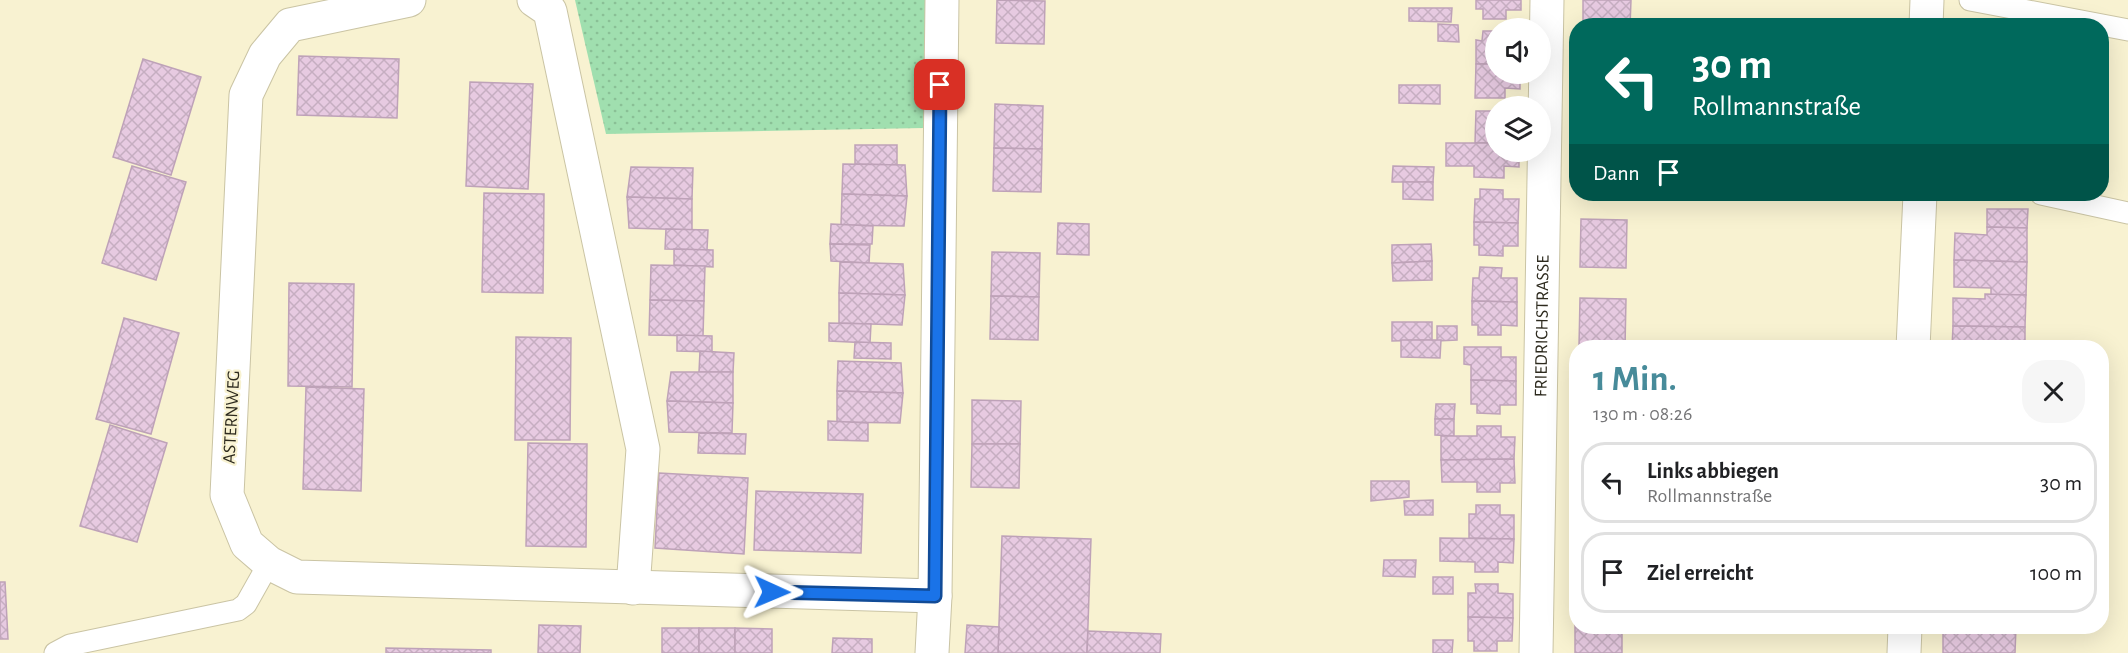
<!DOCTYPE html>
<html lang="de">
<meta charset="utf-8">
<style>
:root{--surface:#fff;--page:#f6f6f6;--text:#202124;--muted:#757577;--line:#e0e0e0;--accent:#478b9a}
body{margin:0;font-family:"Alegreya Sans",sans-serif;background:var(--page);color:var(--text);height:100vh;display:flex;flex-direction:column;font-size:22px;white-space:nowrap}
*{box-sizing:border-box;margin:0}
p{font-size:20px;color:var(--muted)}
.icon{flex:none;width:33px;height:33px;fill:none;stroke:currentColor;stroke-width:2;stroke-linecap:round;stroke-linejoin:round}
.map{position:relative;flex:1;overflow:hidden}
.side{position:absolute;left:1569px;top:340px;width:540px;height:294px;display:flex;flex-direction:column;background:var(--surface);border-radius:24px;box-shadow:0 6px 24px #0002}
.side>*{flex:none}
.top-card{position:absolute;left:1569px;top:18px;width:540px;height:183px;border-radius:24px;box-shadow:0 6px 24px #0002;background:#00695c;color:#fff;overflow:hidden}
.buttons{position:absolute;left:1485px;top:18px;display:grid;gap:12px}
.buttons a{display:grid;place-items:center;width:66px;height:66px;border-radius:50%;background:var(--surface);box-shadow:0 6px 24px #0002;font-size:30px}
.pin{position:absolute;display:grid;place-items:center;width:51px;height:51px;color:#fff;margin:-26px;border-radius:12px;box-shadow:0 3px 9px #0006}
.me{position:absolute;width:66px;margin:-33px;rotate:91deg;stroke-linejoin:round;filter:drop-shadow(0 0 4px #0008)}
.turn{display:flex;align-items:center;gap:21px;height:126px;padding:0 24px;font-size:27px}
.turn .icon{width:78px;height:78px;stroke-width:2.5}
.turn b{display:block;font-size:42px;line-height:51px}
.then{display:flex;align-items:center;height:57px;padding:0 24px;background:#0003;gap:12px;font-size:22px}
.round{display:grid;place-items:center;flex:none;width:63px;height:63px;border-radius:24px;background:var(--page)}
.head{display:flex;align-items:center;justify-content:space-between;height:102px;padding:0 24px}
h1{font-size:36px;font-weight:600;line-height:45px;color:var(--accent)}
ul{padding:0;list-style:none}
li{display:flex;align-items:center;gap:18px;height:81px;margin:0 12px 9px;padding:0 12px;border:3px solid var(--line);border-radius:24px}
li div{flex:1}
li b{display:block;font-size:22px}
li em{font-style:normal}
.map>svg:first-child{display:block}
</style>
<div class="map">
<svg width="2128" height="653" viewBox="0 0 2128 653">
<defs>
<pattern id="park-dots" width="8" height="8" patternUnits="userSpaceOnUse" patternTransform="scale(1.5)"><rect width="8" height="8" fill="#a0dfaf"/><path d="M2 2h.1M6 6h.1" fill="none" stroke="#8ac096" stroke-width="1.8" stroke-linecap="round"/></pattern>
<pattern id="building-cross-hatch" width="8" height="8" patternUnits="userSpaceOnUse" patternTransform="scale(1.5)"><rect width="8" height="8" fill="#e7cae1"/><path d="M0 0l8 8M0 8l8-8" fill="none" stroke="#c6aec1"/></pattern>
</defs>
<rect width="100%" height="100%" fill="#f8f2d1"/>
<polygon fill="url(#park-dots)" points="575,0 927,0 924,128 606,134"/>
<g fill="url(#building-cross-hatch)" stroke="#bea2b8" stroke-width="1.5">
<polygon points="997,0 1045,1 1044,44 996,43"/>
<polygon points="1476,0 1521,0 1521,10 1506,10 1506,19 1483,19 1483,9 1476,9"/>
<polygon points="1583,0 1631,0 1630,26 1583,26"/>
<polygon points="1409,8 1452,8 1451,22 1409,21"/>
<polygon points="1438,24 1458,25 1459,42 1438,41"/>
<polygon points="1483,31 1496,31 1496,64 1476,64 1476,40 1482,41"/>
<polygon points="299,56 399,59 397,118 297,115"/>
<polygon points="143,59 201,77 171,175 113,157"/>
<polygon points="1476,64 1496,64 1496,74 1520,74 1520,89 1505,88 1505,98 1475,98"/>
<polygon points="470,82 533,84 528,189 466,186"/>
<polygon points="1399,85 1440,85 1440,104 1399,103"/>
<polygon points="995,104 1043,106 1042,149 994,148"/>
<polygon points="1476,111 1496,111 1496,143 1475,143"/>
<polygon points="1446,143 1496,143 1496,152 1519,152 1519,167 1504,166 1504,178 1474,177 1474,166 1446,166"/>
<polygon points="855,145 897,145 897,165 855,164"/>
<polygon points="994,148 1042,149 1041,192 993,191"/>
<polygon points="843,164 905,165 907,196 842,194"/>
<polygon points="132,166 186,182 156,280 102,263"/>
<polygon points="1393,166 1434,167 1433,182 1392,182"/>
<polygon points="631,167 693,168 692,199 627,197"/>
<polygon points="1403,182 1433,182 1433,200 1403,199"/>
<polygon points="1480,189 1503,190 1503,199 1519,199 1518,223 1474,222 1475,199 1480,199"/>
<polygon points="484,193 544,194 543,293 482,292"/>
<polygon points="842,194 907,196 904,226 841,225"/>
<polygon points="627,197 692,199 692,230 629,228"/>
<polygon points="1987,209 2028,209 2027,228 1987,227"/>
<polygon points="1581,219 1627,220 1626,268 1580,267"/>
<polygon points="1474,222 1518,223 1518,246 1503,246 1503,256 1479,255 1479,245 1474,245"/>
<polygon points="1058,223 1089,224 1089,255 1057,254"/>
<polygon points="831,224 873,226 872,244 830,244"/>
<polygon points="1987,227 2027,228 2027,262 1954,260 1955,233 1987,235"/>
<polygon points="666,229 708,230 707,250 665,249"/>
<polygon points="830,244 870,245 869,263 831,261"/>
<polygon points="1431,244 1432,261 1392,263 1392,245"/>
<polygon points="674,249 713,250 713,267 674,265"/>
<polygon points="992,252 1040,253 1039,297 991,296"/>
<polygon points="1954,260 2027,262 2026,295 1991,295 1991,288 1954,287"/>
<polygon points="1432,261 1432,280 1393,281 1392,263"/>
<polygon points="840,262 903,264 905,295 839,293"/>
<polygon points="651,265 705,266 704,301 650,300"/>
<polygon points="1480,267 1502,268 1501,278 1517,278 1517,302 1472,301 1473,278 1479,278"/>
<polygon points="289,283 354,284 352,387 288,386"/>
<polygon points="839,293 905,295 902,325 839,323"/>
<polygon points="1985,294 2026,295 2025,327 1953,326 1953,298 1985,299"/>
<polygon points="991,296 1039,297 1038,340 990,339"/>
<polygon points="1580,298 1626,299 1625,347 1579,346"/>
<polygon points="650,300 704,301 703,336 649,335"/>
<polygon points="1472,301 1517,302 1517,326 1501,325 1501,335 1478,335 1478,325 1472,325"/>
<polygon points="124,318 179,333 151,434 96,419"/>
<polygon points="1392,322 1432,322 1432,340 1392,341"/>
<polygon points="829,323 871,324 870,343 829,341"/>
<polygon points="1437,326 1457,326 1457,340 1437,341"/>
<polygon points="1953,326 2025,327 2025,348 1952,348"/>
<polygon points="677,335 712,336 712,352 677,351"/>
<polygon points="516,337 571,338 570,440 515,440"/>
<polygon points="1401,340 1441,340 1440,358 1401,357"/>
<polygon points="855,342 891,343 891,359 854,358"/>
<polygon points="1464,347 1501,347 1501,357 1516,357 1516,381 1471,380 1471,365 1464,364"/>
<polygon points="700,351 734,353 733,372 699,372"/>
<polygon points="838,361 901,363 903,393 837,391"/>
<polygon points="671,372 733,372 733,403 667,401"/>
<polygon points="1471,380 1516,381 1516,405 1500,405 1500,414 1477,413 1477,404 1471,404"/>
<polygon points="306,387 364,389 361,491 303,489"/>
<polygon points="837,391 903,393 900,423 837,422"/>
<polygon points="972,400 1021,401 1020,444 972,444"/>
<polygon points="667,401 733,403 732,433 669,432"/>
<polygon points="1436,404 1455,404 1454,419 1435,419"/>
<polygon points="1435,419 1454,419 1454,436 1435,435"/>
<polygon points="828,421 868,423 868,441 828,440"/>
<polygon points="110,425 167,443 137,542 80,526"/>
<polygon points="1477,426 1501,426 1501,437 1515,437 1514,459 1441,460 1441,436 1477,436"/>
<polygon points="699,433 746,434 745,454 698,453"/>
<polygon points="528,443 587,444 586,547 526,546"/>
<polygon points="972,444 1020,444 1019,488 971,487"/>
<polygon points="1514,459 1515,483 1500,483 1500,492 1477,492 1477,482 1442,482 1441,460"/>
<polygon points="659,473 748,478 744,554 655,548"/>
<polygon points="1371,481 1409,481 1409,497 1371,501"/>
<polygon points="756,491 863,494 861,553 754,550"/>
<polygon points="1433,500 1433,515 1405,515 1404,501"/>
<polygon points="1476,505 1500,505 1500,515 1514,515 1514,539 1469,538 1469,514 1476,514"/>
<polygon points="1002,536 1091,539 1087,653 998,653"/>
<polygon points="1440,538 1514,539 1513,563 1498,562 1498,572 1475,572 1475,562 1440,561"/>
<polygon points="1384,560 1416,560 1415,577 1383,576"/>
<rect x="1433" y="577" width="20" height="17"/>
<polygon points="0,582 5,582 8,639 0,639"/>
<polygon points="1475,584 1498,584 1498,593 1513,594 1513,618 1468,617 1468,593 1476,593"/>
<polygon points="1575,614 1576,627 1622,627 1622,653 1575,653"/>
<polygon points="1468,617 1513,618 1512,641 1497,641 1497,651 1474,651 1474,641 1468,641"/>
<polygon points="539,625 581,626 580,653 538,653"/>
<polygon points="967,625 999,627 998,653 965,653"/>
<polygon points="1979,627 2016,627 2015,653 1943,653 1943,632 1979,633"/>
<rect x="662" y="628" width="37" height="25"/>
<rect x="699" y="628" width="36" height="25"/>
<polygon points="735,628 772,629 772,653 735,653"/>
<polygon points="1088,631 1161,634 1160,653 1087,653"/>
<polygon points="833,638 872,639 872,653 832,653"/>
<polygon points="1433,640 1453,640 1452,653 1433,653"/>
<polygon points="386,648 491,650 491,653 386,653"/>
</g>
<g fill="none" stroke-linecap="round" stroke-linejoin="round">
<defs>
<g id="service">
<polyline points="1970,0 2128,30"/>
<polyline points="2041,194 2128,213"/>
<polyline points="55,653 70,645 238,610 246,604 269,563"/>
</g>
<g id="minor">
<polyline points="409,0 290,25 265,55 246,95 227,495 247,544 269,563 297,577 935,596"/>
<polyline points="534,0 550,11 643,449 633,588"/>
<polyline points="1926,26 1927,0"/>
<polyline points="1913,348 1920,194"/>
<polyline points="932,653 935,596 942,0"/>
<path id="s1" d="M1536 653 1547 0"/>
<polyline points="1904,653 1905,627"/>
</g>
</defs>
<use href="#service" stroke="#cac4a4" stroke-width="23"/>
<use href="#minor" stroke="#cac4a4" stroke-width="35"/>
<use href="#service" stroke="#fff" stroke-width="21"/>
<use href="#minor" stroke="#fff" stroke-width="33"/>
</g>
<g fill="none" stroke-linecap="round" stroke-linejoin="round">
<defs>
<polyline id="route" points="772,592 935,596 940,85"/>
</defs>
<use href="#route" stroke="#114b97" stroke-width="15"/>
<use href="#route" stroke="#1a73e8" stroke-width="10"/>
</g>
<g text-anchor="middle" stroke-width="4.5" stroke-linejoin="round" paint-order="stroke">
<g font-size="18" fill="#2d2a1e" stroke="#f8f2d1">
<text dy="6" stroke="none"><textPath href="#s1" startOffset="327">FRIEDRICHSTRASSE</textPath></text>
<text transform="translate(231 417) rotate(-87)" y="6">ASTERNWEG</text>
</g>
</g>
</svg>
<div class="buttons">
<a><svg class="icon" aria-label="sound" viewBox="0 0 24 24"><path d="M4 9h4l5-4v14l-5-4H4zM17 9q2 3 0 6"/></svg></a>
<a><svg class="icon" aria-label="layers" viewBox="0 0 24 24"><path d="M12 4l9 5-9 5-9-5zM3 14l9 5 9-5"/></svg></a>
</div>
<div class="pin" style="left:940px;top:85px;background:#d93025"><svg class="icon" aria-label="arrive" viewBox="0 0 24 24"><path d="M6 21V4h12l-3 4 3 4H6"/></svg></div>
<svg class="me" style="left:772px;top:592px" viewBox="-20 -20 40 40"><path d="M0-17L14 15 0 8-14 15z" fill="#1a73e8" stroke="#fff" stroke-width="4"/></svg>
<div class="top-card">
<div class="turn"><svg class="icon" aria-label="left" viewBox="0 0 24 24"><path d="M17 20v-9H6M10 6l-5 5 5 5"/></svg><div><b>30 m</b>Rollmannstraße</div></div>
<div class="then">Dann<svg class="icon" aria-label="arrive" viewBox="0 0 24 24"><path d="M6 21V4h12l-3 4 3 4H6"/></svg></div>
</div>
<section class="side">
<div class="head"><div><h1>1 Min.</h1><p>130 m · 08:26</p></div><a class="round"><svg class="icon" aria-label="close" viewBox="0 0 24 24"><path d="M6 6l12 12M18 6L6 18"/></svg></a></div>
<ul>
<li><svg class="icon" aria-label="left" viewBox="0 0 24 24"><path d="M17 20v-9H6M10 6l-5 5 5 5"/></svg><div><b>Links abbiegen</b><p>Rollmannstraße</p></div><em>30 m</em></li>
<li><svg class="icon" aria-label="arrive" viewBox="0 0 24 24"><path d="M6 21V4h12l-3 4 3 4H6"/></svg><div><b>Ziel erreicht</b></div><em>100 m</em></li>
</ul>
</section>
</div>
